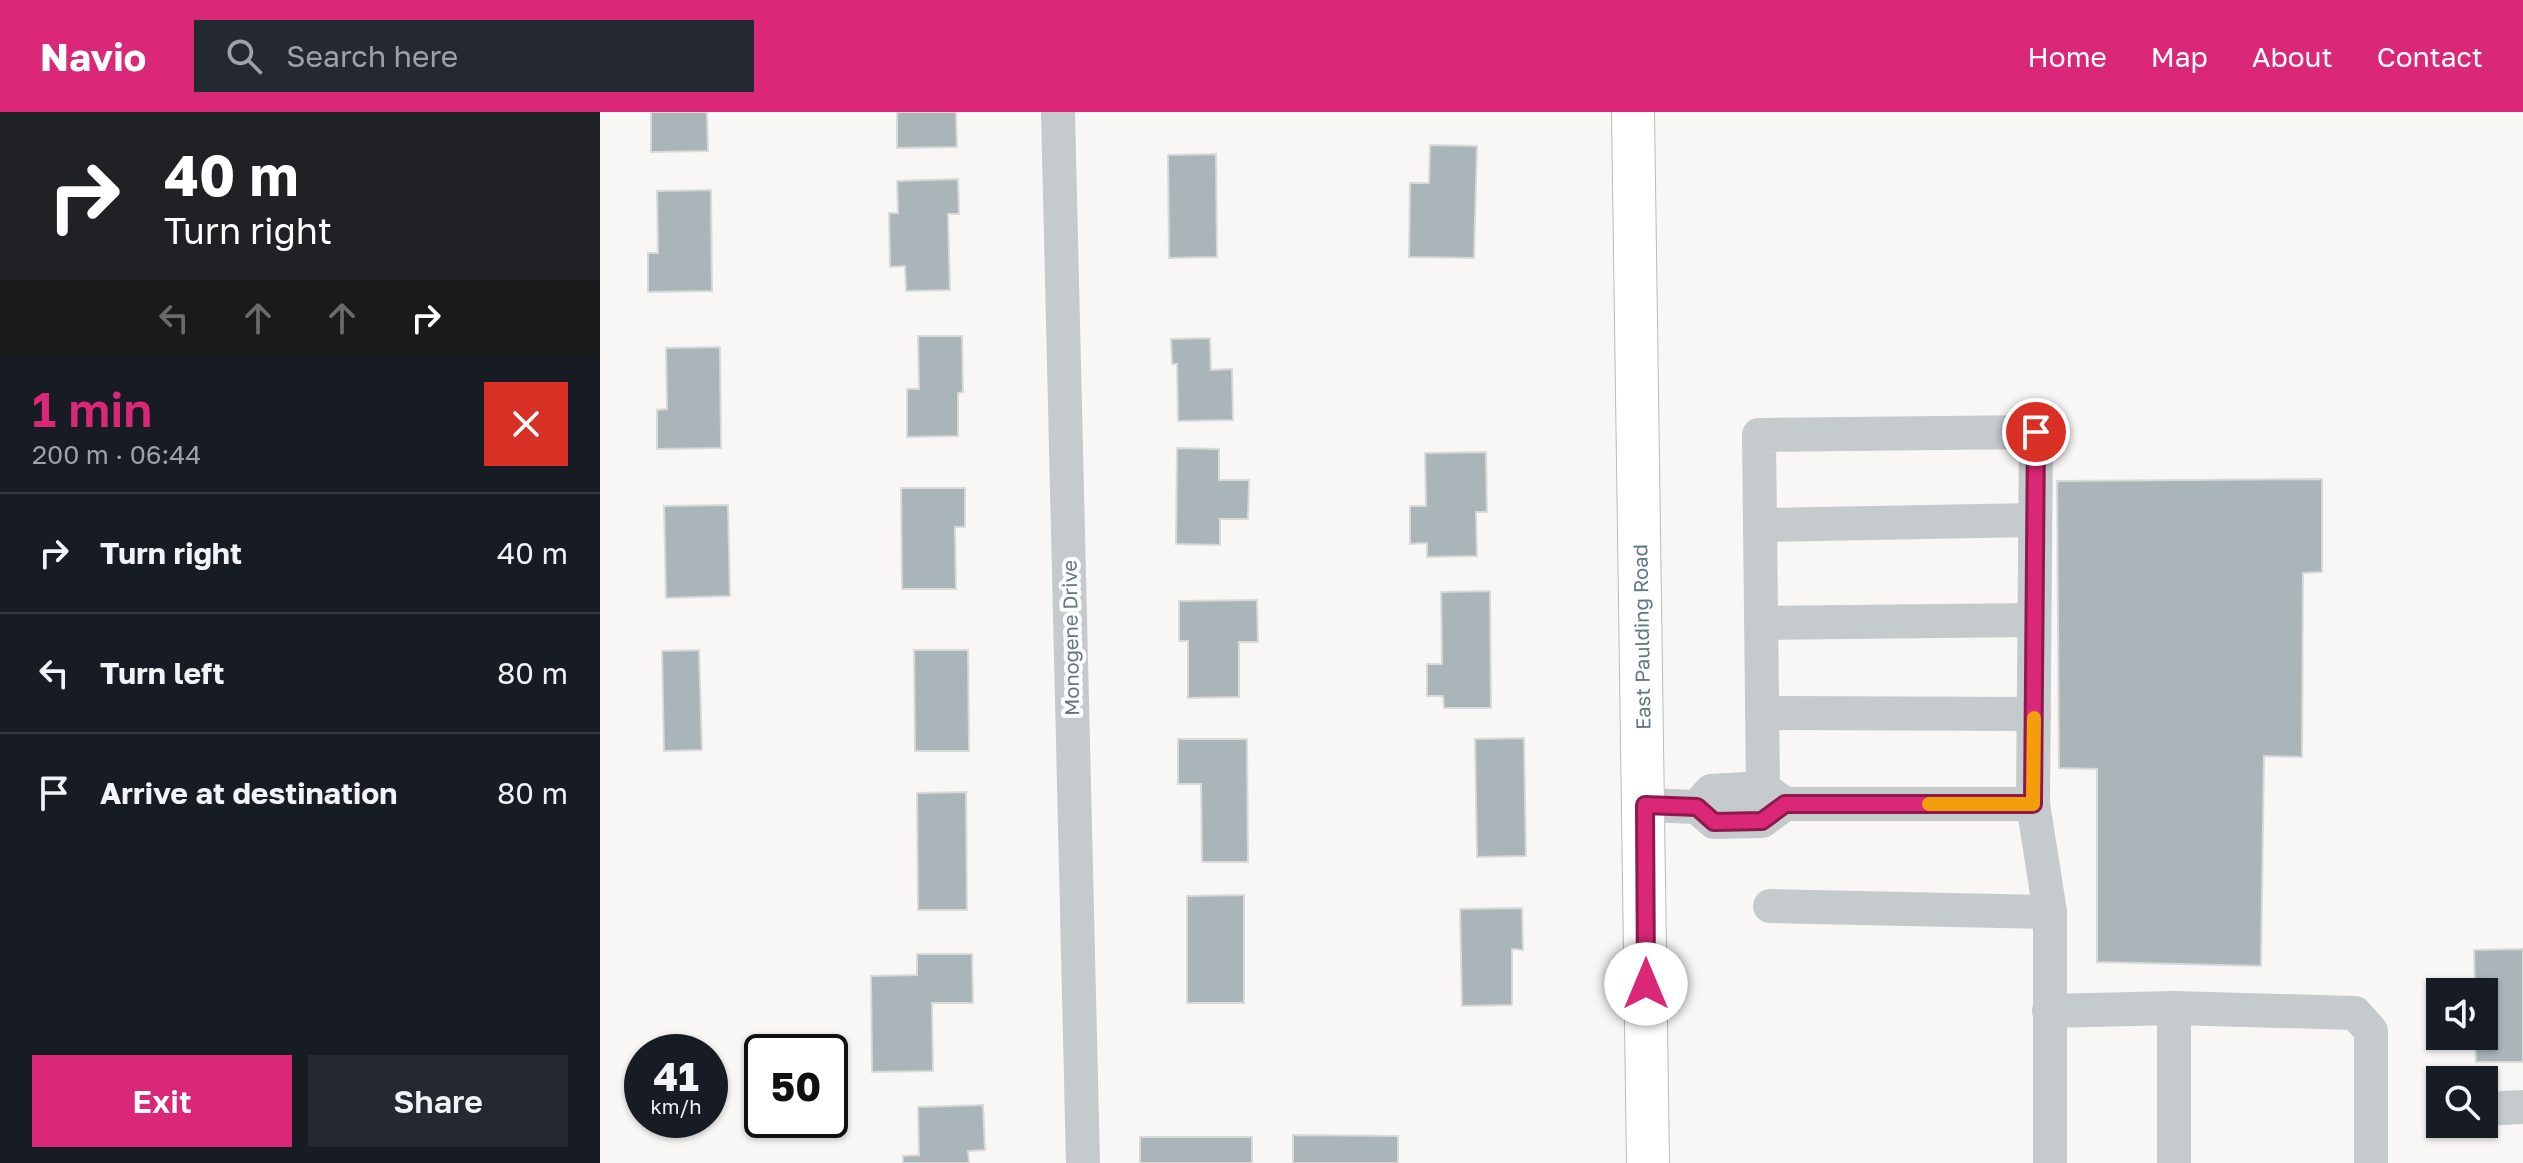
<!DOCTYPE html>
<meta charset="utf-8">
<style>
:root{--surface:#171b24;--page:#242831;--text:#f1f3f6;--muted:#9ea1a6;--line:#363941;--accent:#db2777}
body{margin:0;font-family:"Golos Text",sans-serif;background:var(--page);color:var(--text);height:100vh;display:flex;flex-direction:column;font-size:30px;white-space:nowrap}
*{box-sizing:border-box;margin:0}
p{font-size:26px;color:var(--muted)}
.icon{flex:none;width:44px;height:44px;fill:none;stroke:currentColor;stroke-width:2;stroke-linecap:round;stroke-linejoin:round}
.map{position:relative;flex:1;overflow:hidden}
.drawer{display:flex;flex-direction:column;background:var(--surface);width:600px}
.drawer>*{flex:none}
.top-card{background:#202124;color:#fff;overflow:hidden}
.buttons{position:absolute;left:1826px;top:866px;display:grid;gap:16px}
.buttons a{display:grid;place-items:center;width:72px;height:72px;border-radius:0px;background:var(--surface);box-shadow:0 2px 6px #0004;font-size:40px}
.speed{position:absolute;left:24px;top:922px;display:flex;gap:16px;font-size:40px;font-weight:700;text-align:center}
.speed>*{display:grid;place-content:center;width:104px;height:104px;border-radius:50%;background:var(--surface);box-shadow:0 2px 6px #0004;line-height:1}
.speed small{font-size:20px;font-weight:400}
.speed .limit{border:4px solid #111;border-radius:12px;background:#fff;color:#111}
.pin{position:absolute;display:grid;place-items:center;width:68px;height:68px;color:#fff;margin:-34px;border:4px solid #fff;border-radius:50%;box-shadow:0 2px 8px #0007}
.me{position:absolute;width:88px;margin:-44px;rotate:0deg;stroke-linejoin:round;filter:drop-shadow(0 0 6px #0008)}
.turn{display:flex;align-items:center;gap:28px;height:168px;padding:0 32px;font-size:36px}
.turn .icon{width:104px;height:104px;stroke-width:2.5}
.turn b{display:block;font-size:56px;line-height:68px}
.lanes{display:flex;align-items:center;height:76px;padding:0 32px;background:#0003;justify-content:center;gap:40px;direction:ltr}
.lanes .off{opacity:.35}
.round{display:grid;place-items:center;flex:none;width:84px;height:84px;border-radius:0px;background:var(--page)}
.head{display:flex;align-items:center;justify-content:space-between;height:136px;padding:0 32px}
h1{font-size:48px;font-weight:600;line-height:60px;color:var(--accent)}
.cta{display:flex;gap:16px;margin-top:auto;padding:16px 32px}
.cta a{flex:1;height:92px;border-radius:0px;background:var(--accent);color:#fff;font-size:32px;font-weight:600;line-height:92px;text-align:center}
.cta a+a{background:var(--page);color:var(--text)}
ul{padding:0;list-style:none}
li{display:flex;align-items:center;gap:24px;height:120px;padding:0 32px;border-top:2px solid var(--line)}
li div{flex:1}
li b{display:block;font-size:30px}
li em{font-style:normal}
header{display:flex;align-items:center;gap:48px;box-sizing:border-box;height:112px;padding:0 40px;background:var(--accent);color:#fff}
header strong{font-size:38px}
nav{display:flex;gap:44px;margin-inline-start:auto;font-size:28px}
.search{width:560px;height:72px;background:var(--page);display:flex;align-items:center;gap:20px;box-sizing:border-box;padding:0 28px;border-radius:0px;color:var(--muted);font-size:30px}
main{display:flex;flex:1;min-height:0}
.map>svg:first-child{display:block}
</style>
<header>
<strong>Navio</strong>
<div class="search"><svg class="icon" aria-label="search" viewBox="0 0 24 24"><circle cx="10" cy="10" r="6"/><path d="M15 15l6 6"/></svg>Search here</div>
<nav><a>Home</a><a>Map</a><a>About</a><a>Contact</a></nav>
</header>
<main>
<section class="drawer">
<div class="top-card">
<div class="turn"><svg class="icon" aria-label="right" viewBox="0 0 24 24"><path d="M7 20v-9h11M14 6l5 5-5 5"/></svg><div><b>40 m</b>Turn right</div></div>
<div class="lanes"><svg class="icon off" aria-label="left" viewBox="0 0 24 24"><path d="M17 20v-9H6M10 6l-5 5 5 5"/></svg><svg class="icon off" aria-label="ahead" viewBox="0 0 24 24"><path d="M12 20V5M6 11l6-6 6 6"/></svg><svg class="icon off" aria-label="ahead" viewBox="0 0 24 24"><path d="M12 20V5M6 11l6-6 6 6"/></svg><svg class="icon" aria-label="right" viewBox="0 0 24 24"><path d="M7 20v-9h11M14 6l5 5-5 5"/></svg></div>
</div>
<div class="head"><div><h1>1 min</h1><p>200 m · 06:44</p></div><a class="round" style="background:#d93025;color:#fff"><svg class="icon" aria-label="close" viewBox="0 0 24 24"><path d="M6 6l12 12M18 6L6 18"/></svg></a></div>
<ul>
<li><svg class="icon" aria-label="right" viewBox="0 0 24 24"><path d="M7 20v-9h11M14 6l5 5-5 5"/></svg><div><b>Turn right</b></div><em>40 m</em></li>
<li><svg class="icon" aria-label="left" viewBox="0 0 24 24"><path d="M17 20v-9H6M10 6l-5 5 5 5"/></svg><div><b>Turn left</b></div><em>80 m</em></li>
<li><svg class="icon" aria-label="arrive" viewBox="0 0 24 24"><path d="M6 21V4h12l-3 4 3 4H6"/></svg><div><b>Arrive at destination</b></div><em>80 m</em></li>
</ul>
<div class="cta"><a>Exit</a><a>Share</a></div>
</section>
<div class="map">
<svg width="1923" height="1051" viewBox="0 0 1923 1051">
<rect width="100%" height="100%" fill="#f8f7f5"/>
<g fill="#a9b5b9" stroke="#d9d9d7" stroke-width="2">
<polygon points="51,0 107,0 108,39 51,40"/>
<polygon points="297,0 356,0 357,35 297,36"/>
<polygon points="830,33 877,34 874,146 809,145 810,71 829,71"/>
<polygon points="616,42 617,145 569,146 568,43"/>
<polygon points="358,67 359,102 348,102 350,178 306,179 305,154 290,155 289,101 298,101 297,69"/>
<polygon points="111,78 112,179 48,180 48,141 58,141 57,79"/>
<polygon points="318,224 362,224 363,280 358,281 358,324 307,325 307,277 319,277"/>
<polygon points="610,226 611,258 632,257 633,308 578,309 577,252 572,252 571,227"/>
<polygon points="120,235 121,336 57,337 57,298 67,297 66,236"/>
<polygon points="577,336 619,337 619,368 649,368 648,407 620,407 620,433 576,432"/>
<polygon points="886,340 887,400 876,400 877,444 827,445 827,431 810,432 810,394 826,394 825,341"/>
<polygon points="1722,367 1722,460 1703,461 1702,645 1664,644 1661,854 1497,850 1497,657 1459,656 1457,369"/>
<polygon points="301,376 365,376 365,415 355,415 356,477 302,477"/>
<polygon points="128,393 130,484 66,486 64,394"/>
<polygon points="890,479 891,596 844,596 843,584 827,584 827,552 842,552 841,480"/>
<polygon points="657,488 658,530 639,530 639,585 588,586 588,529 579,529 579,489"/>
<polygon points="99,538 102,638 64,639 62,539"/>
<polygon points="314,538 368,538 369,639 315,639"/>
<polygon points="924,626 926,744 877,745 875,627"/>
<polygon points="578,627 647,627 648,750 602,750 601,672 578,672"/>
<polygon points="366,680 367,798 318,798 317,681"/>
<polygon points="644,783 644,891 587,891 587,784"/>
<polygon points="922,796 923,838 912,837 912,893 862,894 860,797"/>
<polygon points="1923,837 1923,950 1876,950 1875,924 1884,924 1884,880 1875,880 1874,838"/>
<polygon points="317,842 372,842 373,891 332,891 333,959 272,960 271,864 317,863"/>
<polygon points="383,993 385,1038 368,1039 369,1051 303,1051 303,1044 319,1043 318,995"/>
<polygon points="693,1023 798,1024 798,1051 693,1051"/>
<rect x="540" y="1025" width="112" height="26"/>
</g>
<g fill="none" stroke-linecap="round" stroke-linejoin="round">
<defs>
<polyline id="major" points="1033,0 1048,1051"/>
</defs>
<use href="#major" stroke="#b5bcbf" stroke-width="44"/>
<g stroke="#c5cacd" stroke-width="34">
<polyline points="458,0 483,1051"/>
<polyline points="1160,413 1435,408"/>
<polyline points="1161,511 1434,508"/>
<polyline points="1162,601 1434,602"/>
<polyline points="1163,676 1159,323 1436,320 1433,692"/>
<polyline points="1045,693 1097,695 1114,710 1162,709 1185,692"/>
<polyline points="1097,695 1111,679 1163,676 1185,692 1433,692 1450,800 1450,1051"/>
<polyline points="1170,794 1450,800"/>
<polyline points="1449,899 1574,896 1755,901 1771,919 1771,1051"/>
<polyline points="1884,997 1923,995"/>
<polyline points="1574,1051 1574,896"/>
</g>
<use href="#major" stroke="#fff" stroke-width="42"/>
</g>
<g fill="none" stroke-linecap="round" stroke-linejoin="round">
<defs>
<polyline id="route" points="1046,872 1045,693 1097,695 1114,710 1162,709 1185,692 1433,692 1436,320"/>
</defs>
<use href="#route" stroke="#8e194d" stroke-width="20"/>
<use href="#route" stroke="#db2777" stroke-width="14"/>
<polyline stroke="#f59e0b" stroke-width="14" points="1329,692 1433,692 1434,606"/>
</g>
<g text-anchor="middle" stroke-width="8" stroke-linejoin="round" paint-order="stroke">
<g font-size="20" fill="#607882" stroke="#fff">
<text transform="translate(1042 525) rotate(-91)" y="7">East Paulding Road</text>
<text transform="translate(471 526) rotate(-91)" y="7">Monogene Drive</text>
</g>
</g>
</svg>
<div class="buttons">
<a><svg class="icon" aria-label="sound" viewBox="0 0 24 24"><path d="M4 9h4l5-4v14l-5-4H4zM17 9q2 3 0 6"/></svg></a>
<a><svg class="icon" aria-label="search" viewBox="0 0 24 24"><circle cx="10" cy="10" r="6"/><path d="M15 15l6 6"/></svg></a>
</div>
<div class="speed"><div>41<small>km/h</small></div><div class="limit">50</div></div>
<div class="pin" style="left:1436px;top:320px;background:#d93025"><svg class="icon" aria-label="arrive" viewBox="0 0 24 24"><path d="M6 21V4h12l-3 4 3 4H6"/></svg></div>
<svg class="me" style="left:1046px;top:872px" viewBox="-20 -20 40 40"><circle r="19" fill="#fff"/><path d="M0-13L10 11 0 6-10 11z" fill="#db2777"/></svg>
</div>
</main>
